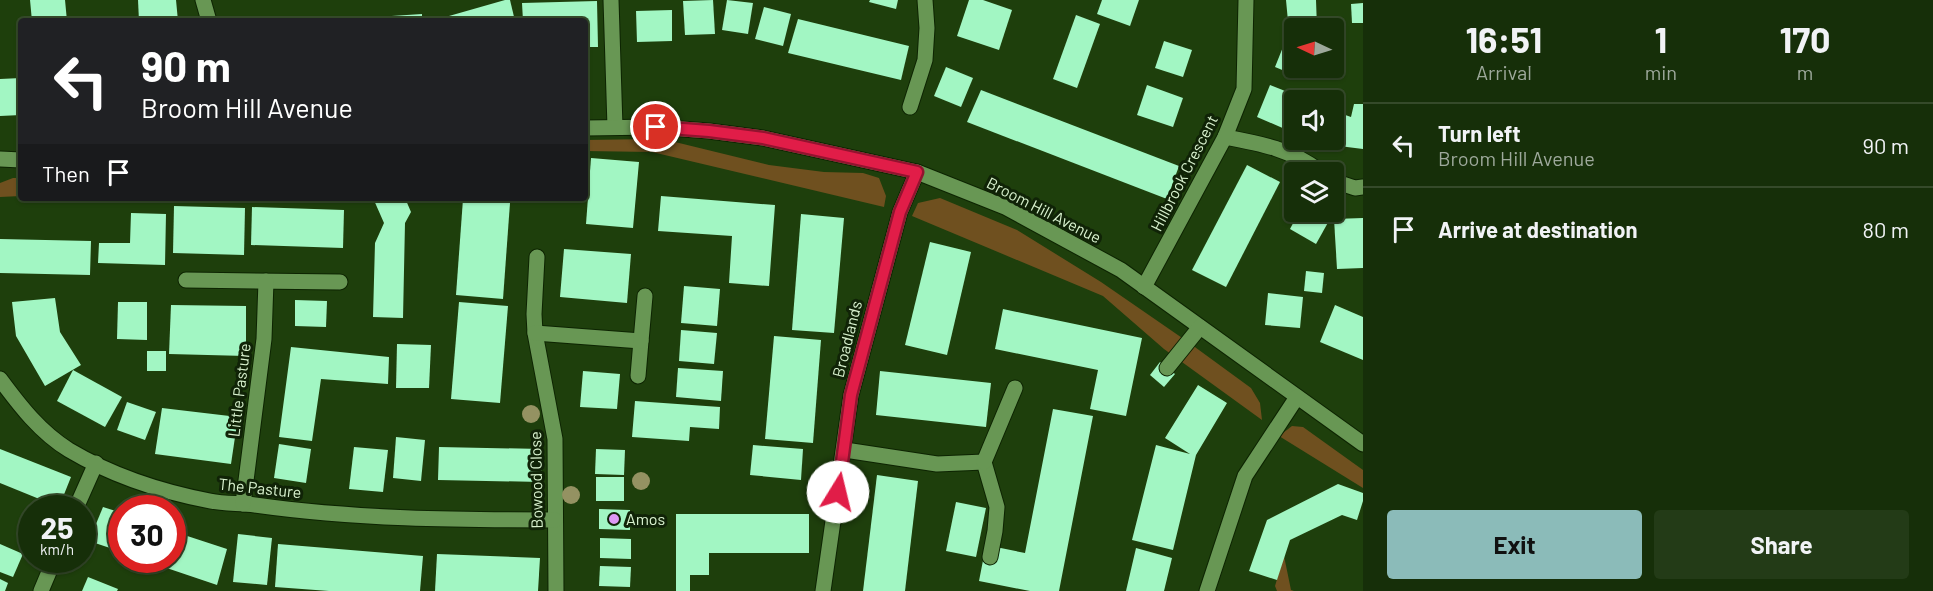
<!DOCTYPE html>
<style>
:root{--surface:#162f09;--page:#233b17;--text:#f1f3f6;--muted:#9ea99c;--line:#354a2a;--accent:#8bbbb9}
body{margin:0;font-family:Barlow,sans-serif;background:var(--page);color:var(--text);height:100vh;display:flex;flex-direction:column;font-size:22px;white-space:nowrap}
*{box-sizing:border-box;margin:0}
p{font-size:20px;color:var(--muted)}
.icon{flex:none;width:33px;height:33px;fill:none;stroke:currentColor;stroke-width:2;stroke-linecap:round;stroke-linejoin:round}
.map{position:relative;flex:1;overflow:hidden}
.drawer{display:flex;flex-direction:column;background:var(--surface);width:570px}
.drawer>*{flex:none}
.guide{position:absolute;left:18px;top:18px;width:570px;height:183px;border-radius:6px;box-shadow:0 2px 4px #0004,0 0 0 2px var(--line);background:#202124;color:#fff;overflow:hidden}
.needle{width:39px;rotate:274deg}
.fabs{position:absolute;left:1284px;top:18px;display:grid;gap:12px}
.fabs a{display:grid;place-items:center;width:60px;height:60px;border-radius:6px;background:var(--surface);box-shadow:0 2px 4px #0004,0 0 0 2px var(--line);font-size:30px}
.speed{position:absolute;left:18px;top:495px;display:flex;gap:12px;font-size:30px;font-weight:700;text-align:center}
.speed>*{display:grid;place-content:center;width:78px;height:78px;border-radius:50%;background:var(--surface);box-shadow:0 2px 4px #0004,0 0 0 2px var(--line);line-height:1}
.speed small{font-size:15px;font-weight:400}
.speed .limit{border:9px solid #d22;background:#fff;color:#111}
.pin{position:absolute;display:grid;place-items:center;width:51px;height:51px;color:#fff;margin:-26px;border:3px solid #fff;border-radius:50%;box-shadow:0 2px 6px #0007}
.me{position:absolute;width:66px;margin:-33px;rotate:9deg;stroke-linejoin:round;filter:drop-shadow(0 0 4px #0008)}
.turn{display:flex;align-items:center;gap:21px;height:126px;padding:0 24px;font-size:27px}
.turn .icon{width:78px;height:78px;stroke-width:2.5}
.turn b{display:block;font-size:42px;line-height:51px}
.then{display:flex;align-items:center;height:57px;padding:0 24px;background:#0003;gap:12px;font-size:22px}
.eta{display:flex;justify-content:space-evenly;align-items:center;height:102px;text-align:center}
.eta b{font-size:36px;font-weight:700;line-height:42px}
.cta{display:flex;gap:12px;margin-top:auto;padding:12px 24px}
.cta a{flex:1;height:69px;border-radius:6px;background:var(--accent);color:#111;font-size:24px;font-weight:700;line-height:69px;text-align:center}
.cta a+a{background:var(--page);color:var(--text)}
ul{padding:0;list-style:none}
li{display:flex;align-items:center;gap:18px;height:84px;padding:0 24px;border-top:2px solid var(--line)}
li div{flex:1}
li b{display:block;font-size:22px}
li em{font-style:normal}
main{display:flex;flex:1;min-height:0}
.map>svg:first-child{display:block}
</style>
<main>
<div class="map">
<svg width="1363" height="591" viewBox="0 0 1363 591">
<rect width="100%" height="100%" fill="#1e3f0c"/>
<g fill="#6f501f">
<polygon points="654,139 675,142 769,165 824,172 863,173 879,178 886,196 884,207 652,152 585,151 585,140"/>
<polygon points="13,178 21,178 21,196 0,197 0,183"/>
<polygon points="940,198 1017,230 1101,282 1188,342 1251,388 1260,403 1262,420 1164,349 1103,296 912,216 918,203"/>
<polygon points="1292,426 1303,427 1363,470 1363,488 1279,436"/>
<polygon points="1284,556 1291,590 1294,591 1277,591 1275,586"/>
</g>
<g fill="#a2f6c3">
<polygon points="30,0 65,0 67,21 32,21"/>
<polygon points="138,0 176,0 178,21 139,21"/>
<polygon points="505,0 510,0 515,21 443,21 442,18"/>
<polygon points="713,0 715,34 685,35 683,1"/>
<polygon points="727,0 753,3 748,34 722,30"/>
<polygon points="870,0 898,0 896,9 869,2"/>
<polygon points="969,0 983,0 1012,10 999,50 957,36"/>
<polygon points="1102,0 1139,0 1130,26 1097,14"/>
<polygon points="1286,0 1316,0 1317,28 1294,28 1294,31 1290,32 1294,33 1294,68 1309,68 1304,79 1275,67 1289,32"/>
<polygon points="597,1 598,47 585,47 585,21 523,21 522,3"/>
<polygon points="1363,3 1363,23 1352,23 1351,4"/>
<polygon points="764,7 791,14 783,46 755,39"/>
<polygon points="672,10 672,41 637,42 636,11"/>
<polygon points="422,14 422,21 346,21 346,19"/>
<polygon points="1076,15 1100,24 1077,88 1053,79"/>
<polygon points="798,19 909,46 901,80 788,53"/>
<polygon points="1164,41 1192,50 1183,77 1155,68"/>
<polygon points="946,67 973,78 961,107 934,96"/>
<polygon points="21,78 21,115 0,116 0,79"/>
<polygon points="1147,85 1183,98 1173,127 1137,115"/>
<polygon points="1270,85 1308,100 1294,100 1294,133 1257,117"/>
<polygon points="981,90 1179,166 1167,199 967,122"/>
<polygon points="1354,104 1363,104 1363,149 1339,146 1323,140 1334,140 1334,111 1351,117"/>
<polygon points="591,158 639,162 633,228 586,224"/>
<polygon points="1247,165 1280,182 1226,287 1192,270"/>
<polygon points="661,196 775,205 769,286 729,283 732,236 658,231"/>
<polygon points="373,198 405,198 411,212 405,223 403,318 373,317 375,243 384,223"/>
<polygon points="463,199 510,203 503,299 456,295"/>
<polygon points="174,206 245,208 244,255 173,253"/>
<polygon points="252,207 344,210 343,248 251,245"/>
<polygon points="1299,212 1316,212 1330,219 1316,244 1290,229"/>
<polygon points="131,213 166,214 165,265 98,263 99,243 130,243"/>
<polygon points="801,214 844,218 834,333 792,330"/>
<polygon points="1363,218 1363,268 1337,269 1334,219"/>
<polygon points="0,239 91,241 90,275 0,273"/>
<polygon points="930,242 971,252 947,355 905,345"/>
<polygon points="564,249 631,254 627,303 560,297"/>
<polygon points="1306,271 1324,273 1322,293 1304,291"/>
<polygon points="684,286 720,289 717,326 681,323"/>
<polygon points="1268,293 1303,297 1300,328 1265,325"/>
<polygon points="55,298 60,332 81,365 45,386 16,336 12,302"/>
<polygon points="295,300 327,301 326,327 295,326"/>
<polygon points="118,302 147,302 147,340 117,339"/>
<polygon points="459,302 508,306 500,403 451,399"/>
<polygon points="171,305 246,306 246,356 169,354"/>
<polygon points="1335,305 1363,317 1363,360 1320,342"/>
<polygon points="1003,309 1142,338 1126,416 1090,409 1098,370 995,349"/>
<polygon points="681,330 717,333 714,364 679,361"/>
<polygon points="774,336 821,340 813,443 765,439"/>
<polygon points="397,344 431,345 429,388 396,388"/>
<polygon points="291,347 389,357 388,384 321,379 312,441 279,437"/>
<rect x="147" y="351" width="19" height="20"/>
<polygon points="1160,362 1175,374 1164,387 1150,375"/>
<polygon points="678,368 723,371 721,401 676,397"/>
<polygon points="73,370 122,397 105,427 57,401"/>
<polygon points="583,371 620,374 617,409 580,407"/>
<polygon points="880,371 991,383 986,427 876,415"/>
<polygon points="1198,385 1227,403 1196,455 1173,550 1132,540 1156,445 1190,454 1165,438"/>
<polygon points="635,401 720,407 719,429 690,427 689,441 632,437"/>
<polygon points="127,402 156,412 145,440 117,430"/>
<polygon points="162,408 238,417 231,464 155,454"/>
<polygon points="1053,409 1093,416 1059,591 1030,591 979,581 986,545 1025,553"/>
<polygon points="396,437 425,440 421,481 393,478"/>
<polygon points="279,444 311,449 306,483 274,478"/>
<polygon points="753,445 803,449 801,480 750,475"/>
<polygon points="354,447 388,450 383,492 349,489"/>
<polygon points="439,447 542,449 541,482 438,480"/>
<polygon points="0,449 71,477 59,507 0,483"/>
<polygon points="596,449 625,450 624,475 595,474"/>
<polygon points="877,475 918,481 905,591 863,591"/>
<rect x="596" y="477" width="28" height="24"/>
<polygon points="1338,484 1363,493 1363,501 1357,520 1342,515 1290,540 1277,580 1249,571 1267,520"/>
<polygon points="956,502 986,508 976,557 946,551"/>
<polygon points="103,507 122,513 122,552 89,541"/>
<polygon points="599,509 630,510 630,530 599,529"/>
<polygon points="676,514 809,514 809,553 709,553 709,575 690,575 690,591 676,591"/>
<polygon points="172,531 227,549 217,585 143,560 172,560"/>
<polygon points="238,534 272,538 267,585 233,582"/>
<polygon points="600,538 631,539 631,559 600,558"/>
<polygon points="0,544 23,554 13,577 0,572"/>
<polygon points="278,544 423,556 420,591 329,591 275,587"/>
<polygon points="1136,548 1172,558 1164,591 1126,591"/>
<polygon points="437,554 540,558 538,591 435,591"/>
<polygon points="600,566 631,567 630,587 599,586"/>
<polygon points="88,577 118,589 117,591 82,591"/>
<polygon points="0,579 8,583 5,591 0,591"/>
</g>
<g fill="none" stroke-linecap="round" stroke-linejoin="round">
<defs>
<g id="minor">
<polyline points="203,0 209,21"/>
<polyline points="611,0 615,127"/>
<polyline points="910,107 925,60 927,28 925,0"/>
<polyline points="585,128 656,127 709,131 763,138 917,172 1005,207 1121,270 1363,444"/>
<path d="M1225 137C1263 144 1290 149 1321 172"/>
<polyline points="0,159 21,160"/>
<polyline points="1334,181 1355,188 1363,187"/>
<polyline points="537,257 534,314 535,333 555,439 556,591"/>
<polyline points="186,280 340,282"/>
<polyline points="1144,287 1225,137 1244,89 1246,0"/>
<polyline points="535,333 641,341 638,376"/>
<polyline points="641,341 645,296"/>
<polyline points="1167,368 1200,327"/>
<path d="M0 379C20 406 40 432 69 450 111 475 163 492 210 501 225 504 240 503 255 505 355 519 455 520 555 520"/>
<polyline points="845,450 937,464 984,462 997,507 995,531 990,557"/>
<polyline points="984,462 1015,388"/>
<polyline points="243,504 264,339 266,281"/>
<polyline points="76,508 96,463"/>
<polyline points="41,591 54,560"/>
<polyline points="823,591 851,395 900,212 917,172"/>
<polyline points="1207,591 1245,476 1297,397"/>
</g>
</defs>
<use href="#minor" stroke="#0d2402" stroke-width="17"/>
<use href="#minor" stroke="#689754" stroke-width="15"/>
</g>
<g fill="#949262">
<circle cx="531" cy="414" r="9"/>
<circle cx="641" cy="481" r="9"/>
<circle cx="571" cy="495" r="9"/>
</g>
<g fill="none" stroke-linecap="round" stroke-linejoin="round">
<defs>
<polyline id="route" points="656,127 709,131 763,138 917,172 900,212 851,395 838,492"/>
</defs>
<use href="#route" stroke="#92132f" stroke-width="15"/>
<use href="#route" stroke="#e11d48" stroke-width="10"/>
</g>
<circle fill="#dc99f4" stroke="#102307" stroke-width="2" cx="614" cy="519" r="6"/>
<g text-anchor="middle" stroke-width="6" stroke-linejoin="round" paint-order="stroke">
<g font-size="16" fill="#d9f2cf" stroke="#102307">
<text transform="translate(1184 173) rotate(-63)" y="6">Hillbrook Crescent</text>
<text transform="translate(1044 210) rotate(27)" y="6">Broom Hill Avenue</text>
<text transform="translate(847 339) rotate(-76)" y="6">Broadlands</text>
<text transform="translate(239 390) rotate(-83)" y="6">Little Pasture</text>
<text transform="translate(536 480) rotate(-91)" y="6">Bowood Close</text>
<text transform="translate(260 488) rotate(6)" y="6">The Pasture</text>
</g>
<g font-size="16" fill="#d9f2cf" stroke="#102307" text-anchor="start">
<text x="626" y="525">Amos</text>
</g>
</g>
</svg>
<div class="fabs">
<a><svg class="needle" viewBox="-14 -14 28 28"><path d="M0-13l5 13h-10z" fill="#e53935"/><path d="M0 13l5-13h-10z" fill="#9ea99c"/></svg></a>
<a><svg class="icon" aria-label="sound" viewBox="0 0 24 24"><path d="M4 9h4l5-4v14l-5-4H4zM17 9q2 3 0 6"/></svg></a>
<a><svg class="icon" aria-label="layers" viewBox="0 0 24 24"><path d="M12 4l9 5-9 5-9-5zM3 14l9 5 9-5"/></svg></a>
</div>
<div class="speed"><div>25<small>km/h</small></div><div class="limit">30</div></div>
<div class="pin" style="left:656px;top:127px;background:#d93025"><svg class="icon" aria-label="arrive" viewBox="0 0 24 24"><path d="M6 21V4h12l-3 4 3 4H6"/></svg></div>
<svg class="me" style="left:838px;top:492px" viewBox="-20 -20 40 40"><circle r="19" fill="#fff"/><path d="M0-13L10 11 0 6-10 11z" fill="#e11d48"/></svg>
<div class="guide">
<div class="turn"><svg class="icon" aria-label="left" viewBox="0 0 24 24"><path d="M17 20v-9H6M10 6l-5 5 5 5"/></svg><div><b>90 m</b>Broom Hill Avenue</div></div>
<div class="then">Then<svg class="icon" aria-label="arrive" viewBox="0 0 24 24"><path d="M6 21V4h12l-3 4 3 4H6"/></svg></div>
</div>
</div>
<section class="drawer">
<div class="eta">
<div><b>16:51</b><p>Arrival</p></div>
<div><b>1</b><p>min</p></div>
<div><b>170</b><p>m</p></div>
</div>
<ul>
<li><svg class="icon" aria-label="left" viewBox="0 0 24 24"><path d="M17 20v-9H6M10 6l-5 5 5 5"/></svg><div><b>Turn left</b><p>Broom Hill Avenue</p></div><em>90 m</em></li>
<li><svg class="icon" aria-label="arrive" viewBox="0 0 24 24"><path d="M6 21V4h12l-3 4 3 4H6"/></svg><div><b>Arrive at destination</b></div><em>80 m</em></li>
</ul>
<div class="cta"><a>Exit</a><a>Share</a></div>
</section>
</main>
